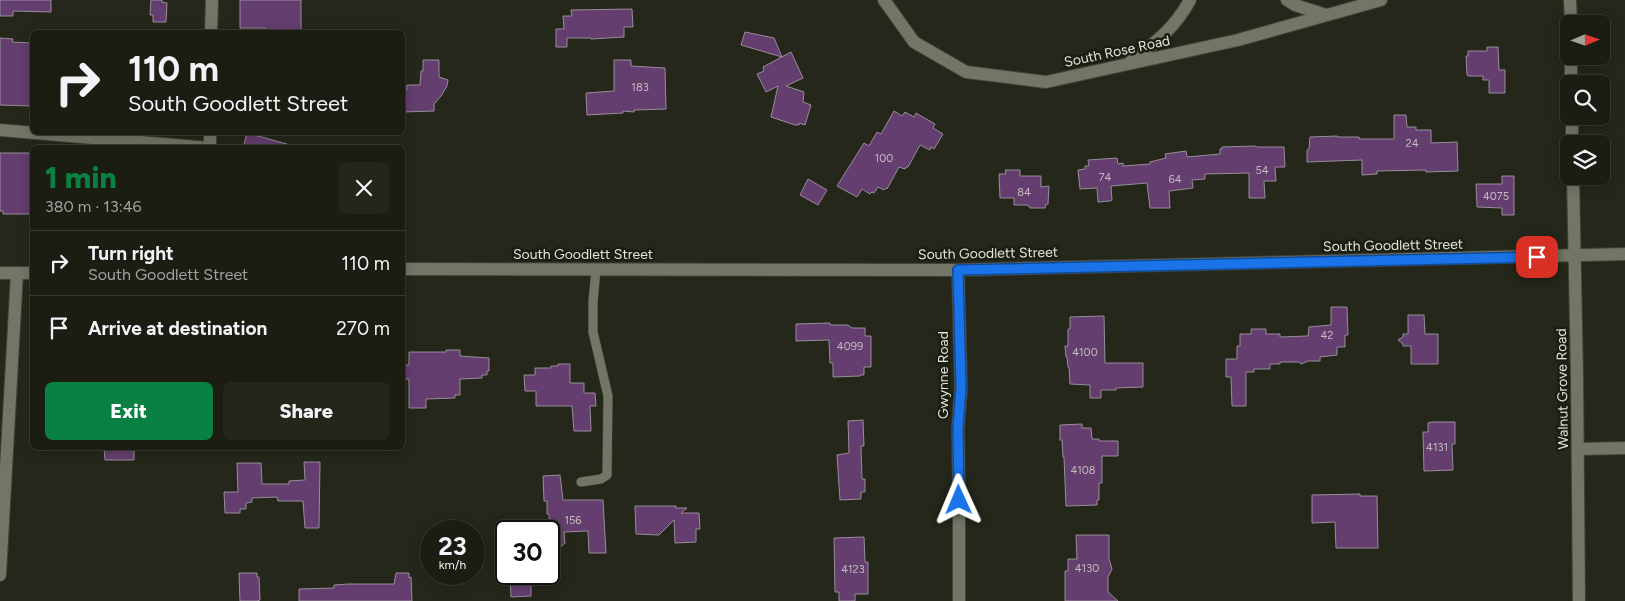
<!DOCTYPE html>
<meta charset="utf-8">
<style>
:root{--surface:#1b1d13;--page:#24261c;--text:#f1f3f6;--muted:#a0a2a0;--line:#393b33;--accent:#0b8043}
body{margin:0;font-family:Figtree,sans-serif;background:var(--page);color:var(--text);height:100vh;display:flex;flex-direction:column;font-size:19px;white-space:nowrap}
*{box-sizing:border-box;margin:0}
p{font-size:16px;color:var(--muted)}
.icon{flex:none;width:28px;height:28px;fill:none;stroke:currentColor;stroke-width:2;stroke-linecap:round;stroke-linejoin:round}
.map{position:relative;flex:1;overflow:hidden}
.sheet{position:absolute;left:30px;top:145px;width:375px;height:305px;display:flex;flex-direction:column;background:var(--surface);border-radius:8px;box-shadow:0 2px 12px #0003,0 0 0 1px var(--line)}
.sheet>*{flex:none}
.top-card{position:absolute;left:30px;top:30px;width:375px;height:105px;border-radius:8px;box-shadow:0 2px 12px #0003,0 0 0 1px var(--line);background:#1b1d13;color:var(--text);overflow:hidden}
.needle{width:32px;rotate:88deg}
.buttons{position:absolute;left:1560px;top:15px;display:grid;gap:10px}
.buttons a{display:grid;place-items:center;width:50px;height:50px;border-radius:8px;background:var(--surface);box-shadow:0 2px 12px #0003,0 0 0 1px var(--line);font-size:25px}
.speed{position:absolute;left:420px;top:520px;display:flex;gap:10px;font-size:25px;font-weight:700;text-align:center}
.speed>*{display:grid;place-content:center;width:65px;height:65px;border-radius:50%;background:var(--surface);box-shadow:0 2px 12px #0003,0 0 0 1px var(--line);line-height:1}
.speed small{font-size:12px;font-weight:400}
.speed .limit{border:2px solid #111;border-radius:8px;background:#fff;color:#111}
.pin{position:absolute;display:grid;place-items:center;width:42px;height:42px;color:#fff;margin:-21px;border-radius:10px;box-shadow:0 2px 8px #0006}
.me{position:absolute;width:55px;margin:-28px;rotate:359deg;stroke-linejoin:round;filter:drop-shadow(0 0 4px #0008)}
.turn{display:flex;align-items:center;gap:18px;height:105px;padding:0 15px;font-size:22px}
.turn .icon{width:65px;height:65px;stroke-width:2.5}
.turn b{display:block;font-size:35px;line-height:42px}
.round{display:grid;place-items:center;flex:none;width:52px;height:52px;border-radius:8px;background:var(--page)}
.head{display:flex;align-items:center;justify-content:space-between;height:85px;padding:0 15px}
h1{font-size:30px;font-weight:800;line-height:38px;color:var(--accent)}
.primary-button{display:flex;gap:10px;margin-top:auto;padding:10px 15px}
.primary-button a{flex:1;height:58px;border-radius:8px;background:var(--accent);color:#fff;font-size:20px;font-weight:800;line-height:58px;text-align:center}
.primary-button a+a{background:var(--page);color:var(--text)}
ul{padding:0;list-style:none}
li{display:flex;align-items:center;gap:15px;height:65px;padding:0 15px;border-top:1px solid var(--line)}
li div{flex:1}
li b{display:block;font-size:19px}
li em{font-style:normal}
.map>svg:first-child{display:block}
</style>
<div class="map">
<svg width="1625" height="601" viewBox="0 0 1625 601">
<rect width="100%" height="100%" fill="#242719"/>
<g fill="#643e6e" stroke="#988d9b">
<polygon points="0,0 51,0 51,12 13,11 13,16 0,16"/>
<polygon points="151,0 162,0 162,2 167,3 166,22 153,22 153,15 150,15"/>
<polygon points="240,0 301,0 301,32 267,32 265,28 240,28"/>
<polygon points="632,9 633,27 624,27 624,37 591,39 591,38 567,38 567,47 556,47 556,29 564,29 563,16 572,16 571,10"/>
<polygon points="745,32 774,38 782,57 741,45"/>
<polygon points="0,38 13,39 12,42 32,43 31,106 0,105"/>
<polygon points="1487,47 1498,47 1499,70 1505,70 1505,93 1489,93 1489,80 1483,80 1483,76 1468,76 1467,75 1466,56 1468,56 1468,51 1487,51"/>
<polygon points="791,52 803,78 786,86 804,92 803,102 811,105 805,125 799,123 799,125 795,125 771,117 778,86 766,92 757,74 764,71 763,67"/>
<polygon points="423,60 439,60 439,77 448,80 447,86 441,96 434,104 434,111 402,112 402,90 407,90 407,85 420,85 421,71 423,71"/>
<polygon points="614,60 631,60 631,66 665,68 666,109 634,110 634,112 623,111 623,113 587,115 586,93 614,91"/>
<polygon points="894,111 902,116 905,112 914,117 916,113 935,124 933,128 943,134 934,149 931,147 930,150 920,145 908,167 906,167 905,169 899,167 887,189 886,188 884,190 878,187 874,193 872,192 870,194 862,189 857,197 837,186 864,143 869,146 877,132 881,134"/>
<polygon points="1394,115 1406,115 1407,127 1416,127 1416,130 1431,130 1431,143 1457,142 1458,171 1426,172 1426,170 1377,171 1377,174 1362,175 1362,160 1307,162 1307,150 1309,149 1310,137 1337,136 1337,137 1359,137 1359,139 1394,139"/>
<polygon points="247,133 287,144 287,148 243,148"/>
<polygon points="1256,146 1257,147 1284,147 1285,167 1275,167 1276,181 1264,181 1265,198 1249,198 1249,173 1205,174 1205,179 1192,180 1193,188 1169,191 1170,208 1150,208 1147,183 1111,186 1112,200 1110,201 1098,202 1097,188 1080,189 1078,170 1085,169 1085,166 1089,166 1088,160 1117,158 1118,164 1123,163 1123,166 1150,164 1150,162 1166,158 1165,154 1186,151 1187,157 1220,154 1220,149 1222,149 1222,147"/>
<polygon points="0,153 32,153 32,214 3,214 3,211 0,211"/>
<polygon points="1005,170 1020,170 1020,176 1041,176 1041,187 1049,186 1048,204 1046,204 1045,208 1030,208 1028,205 1014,205 1014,198 1000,198 999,174 1006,174"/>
<polygon points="1502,176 1514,176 1514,215 1502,215 1502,208 1477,207 1476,184 1502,184"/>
<polygon points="808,179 827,190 818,205 800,195"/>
<polygon points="1331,307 1347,307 1348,335 1345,335 1345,347 1337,347 1337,355 1320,357 1320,361 1308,361 1301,364 1299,362 1280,362 1280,364 1270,364 1270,369 1254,369 1254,372 1246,372 1246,406 1232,406 1231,377 1226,377 1226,359 1237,359 1237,346 1240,346 1240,334 1251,334 1251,329 1266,329 1266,334 1280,334 1280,337 1308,336 1309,327 1331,325"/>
<polygon points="1408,315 1424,315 1425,334 1438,334 1438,364 1411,364 1411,346 1403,346 1403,344 1398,340 1403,337 1403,334 1408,334"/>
<polygon points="1104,316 1105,363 1143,363 1143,387 1116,388 1116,390 1101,390 1101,398 1090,398 1090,385 1070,384 1069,367 1068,367 1067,357 1066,357 1065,346 1068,346 1068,329 1070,329 1070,317"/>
<polygon points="830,323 830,325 848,325 852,328 865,328 865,336 871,336 871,367 864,367 864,375 860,375 860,376 833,377 833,363 830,363 829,340 796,341 796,324"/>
<polygon points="446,350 460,350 460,356 489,358 489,371 487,371 487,375 482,375 482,378 460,379 460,395 455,395 455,398 426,399 426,408 409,408 409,379 402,379 402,365 409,365 409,352 446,352"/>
<polygon points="558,364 570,364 570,383 584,383 584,393 595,393 596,406 590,406 591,431 574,431 572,406 536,406 536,391 525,391 524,375 535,375 535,368 551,368 551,366 558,366"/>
<polygon points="863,420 864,446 861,446 862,479 865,479 865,492 861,492 861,499 840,500 837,455 849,453 848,421"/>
<polygon points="1431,422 1455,422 1455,444 1452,444 1453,470 1424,471 1423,432 1428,432 1428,423"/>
<polygon points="1082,424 1082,428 1091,428 1092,439 1099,439 1099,441 1118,441 1118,456 1102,456 1102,483 1099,483 1099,500 1097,500 1097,505 1066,506 1064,457 1063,457 1062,440 1060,440 1060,425"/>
<polygon points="104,448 134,448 134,460 105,460"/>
<polygon points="304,462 320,462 319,528 305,528 303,501 278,501 277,497 252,498 252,502 246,503 246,509 240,509 240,513 225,513 224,492 238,492 237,463 261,463 262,484 289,484 289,481 305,480"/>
<polygon points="560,475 563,500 603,500 606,553 589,553 588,531 564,532 565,543 562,546 549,547 549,537 550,536 549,514 547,514 547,501 544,501 543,476"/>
<polygon points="1360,494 1360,496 1377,496 1378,548 1336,548 1335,522 1312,523 1312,495"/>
<polygon points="635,506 676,506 676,508 687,508 681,513 699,513 700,529 696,529 696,542 675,543 674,520 659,535 636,534"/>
<polygon points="1076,535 1109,535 1109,559 1112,569 1108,577 1108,592 1118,601 1065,601 1065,571 1068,571 1068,559 1077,559"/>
<polygon points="864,537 865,562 868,562 868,594 855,594 855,601 839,601 839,592 835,592 834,538"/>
<polygon points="239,573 257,573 257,577 259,577 260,600 257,601 240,601"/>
<polygon points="396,573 409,573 409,578 411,577 412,601 299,601 299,589 334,588 334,585 348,584 394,584"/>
<polygon points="510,579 531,579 531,596 511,597"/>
</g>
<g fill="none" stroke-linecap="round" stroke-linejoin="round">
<defs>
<polyline id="service" points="581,482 601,479 607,475 608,396 593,332 593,302 596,269"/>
<g id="minor">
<polyline points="884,0 914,42 966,72 1046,82 1238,40 1381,0"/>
<polyline points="1287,0 1295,5 1326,15"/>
<polyline points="211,32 212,0"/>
<path d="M1130 62C1156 42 1174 29 1190 0"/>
<polyline points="0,130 209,148"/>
<polyline points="210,148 210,132"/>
<polyline points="958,270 961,388 958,428 959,500 959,601"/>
<polyline points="1579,449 1625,448"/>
<polyline points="0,575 17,273"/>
</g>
<g id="secondary">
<polyline points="1570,0 1571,24"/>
<polyline points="1571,56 1571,84"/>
<polyline points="1572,116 1572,144"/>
<polyline points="1573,176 1577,376 1579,601"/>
<polyline points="402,269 958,270 1625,254"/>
<polyline points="0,273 32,273"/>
</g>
</defs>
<use href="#service" stroke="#414338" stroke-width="10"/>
<use href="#minor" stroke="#414338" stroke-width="14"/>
<use href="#secondary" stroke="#414338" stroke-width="14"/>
<use href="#service" stroke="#727666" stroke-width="9"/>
<use href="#minor" stroke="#727666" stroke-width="12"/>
<use href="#secondary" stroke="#727666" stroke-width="12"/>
</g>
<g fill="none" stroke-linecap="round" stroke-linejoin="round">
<defs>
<polyline id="route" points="959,500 958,428 961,388 958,270 1537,257"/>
</defs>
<use href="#route" stroke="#114b97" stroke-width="12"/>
<use href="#route" stroke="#1a73e8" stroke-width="9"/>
</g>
<g text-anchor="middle" stroke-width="5" stroke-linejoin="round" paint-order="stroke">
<g font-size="11" fill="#c2bbc0">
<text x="640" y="91">183</text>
<text x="1412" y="147">24</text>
<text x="884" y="162">100</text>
<text x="1262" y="174">54</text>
<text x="1105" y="181">74</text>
<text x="1175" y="183">64</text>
<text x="1024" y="196">84</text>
<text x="1496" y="200">4075</text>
<text x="1327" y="339">42</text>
<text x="850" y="350">4099</text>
<text x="1085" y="356">4100</text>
<text x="1437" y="451">4131</text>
<text x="1083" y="474">4108</text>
<text x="573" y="524">156</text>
<text x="1087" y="572">4130</text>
<text x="853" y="573">4123</text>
</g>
<g font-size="14" fill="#e2e5db" stroke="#1b1e10">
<text transform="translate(1117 51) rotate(-12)" y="5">South Rose Road</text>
<text transform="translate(1393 245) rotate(-1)" y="5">South Goodlett Street</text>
<text transform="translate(988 253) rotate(-1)" y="5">South Goodlett Street</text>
<text x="583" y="259">South Goodlett Street</text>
<text transform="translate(943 375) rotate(-90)" y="5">Gwynne Road</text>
<text transform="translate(1562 389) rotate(-91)" y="5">Walnut Grove Road</text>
</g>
</g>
</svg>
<div class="buttons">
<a><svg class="needle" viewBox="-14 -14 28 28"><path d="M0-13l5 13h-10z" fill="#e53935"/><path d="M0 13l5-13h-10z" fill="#a0a2a0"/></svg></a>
<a><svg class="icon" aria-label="search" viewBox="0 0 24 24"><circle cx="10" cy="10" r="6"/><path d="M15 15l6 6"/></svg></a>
<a><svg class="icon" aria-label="layers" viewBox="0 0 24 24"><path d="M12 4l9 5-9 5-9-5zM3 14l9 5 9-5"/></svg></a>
</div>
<div class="speed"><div>23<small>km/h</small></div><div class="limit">30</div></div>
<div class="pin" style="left:1537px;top:257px;background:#d93025"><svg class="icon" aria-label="arrive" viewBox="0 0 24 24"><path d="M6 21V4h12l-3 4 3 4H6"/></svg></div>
<svg class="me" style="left:959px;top:500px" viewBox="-20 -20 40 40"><path d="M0-17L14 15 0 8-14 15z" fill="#1a73e8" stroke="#fff" stroke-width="4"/></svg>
<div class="top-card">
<div class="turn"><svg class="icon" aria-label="right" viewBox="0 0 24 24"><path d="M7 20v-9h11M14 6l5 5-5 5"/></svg><div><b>110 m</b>South Goodlett Street</div></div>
</div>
<section class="sheet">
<div class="head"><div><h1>1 min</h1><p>380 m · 13:46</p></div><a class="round"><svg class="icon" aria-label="close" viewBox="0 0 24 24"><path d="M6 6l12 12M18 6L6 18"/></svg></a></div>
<ul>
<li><svg class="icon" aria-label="right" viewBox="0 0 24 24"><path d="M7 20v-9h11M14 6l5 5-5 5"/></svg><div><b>Turn right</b><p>South Goodlett Street</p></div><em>110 m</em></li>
<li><svg class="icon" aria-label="arrive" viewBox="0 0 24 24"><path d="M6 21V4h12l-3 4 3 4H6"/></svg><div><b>Arrive at destination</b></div><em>270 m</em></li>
</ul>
<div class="primary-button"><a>Exit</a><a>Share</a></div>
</section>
</div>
